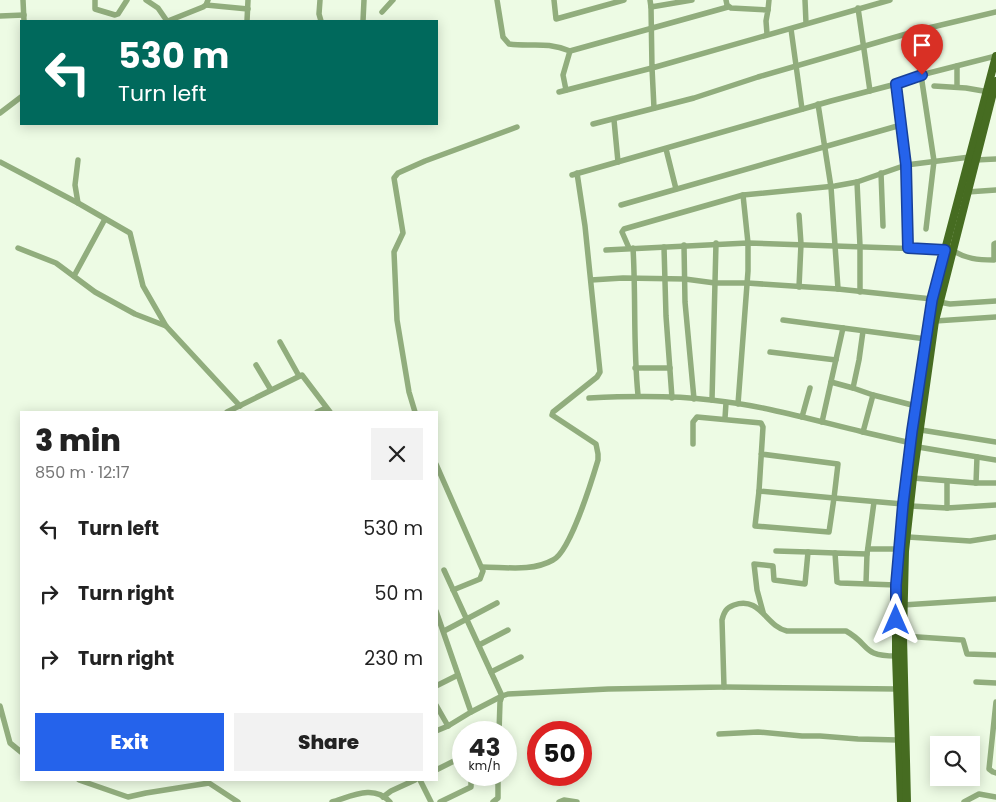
<!DOCTYPE html>
<meta charset="utf-8">
<style>
:root{--surface:#fff;--page:#f2f2f2;--text:#222;--muted:#767676;--accent:#2563eb}
body{margin:0;font-family:Poppins,sans-serif;background:var(--page);color:var(--text);height:100vh;display:flex;flex-direction:column;font-size:19px;white-space:nowrap}
*{box-sizing:border-box;margin:0}
p{font-size:16px;color:var(--muted)}
.icon{flex:none;width:28px;height:28px;fill:none;stroke:currentColor;stroke-width:2;stroke-linecap:round;stroke-linejoin:round}
.map{position:relative;flex:1;overflow:hidden}
.panel{position:absolute;left:20px;top:411px;width:418px;height:370px;display:flex;flex-direction:column;background:var(--surface);border-radius:0px;box-shadow:0 2px 12px #0003}
.panel>*{flex:none}
.top-card{position:absolute;left:20px;top:20px;width:418px;height:105px;border-radius:0px;box-shadow:0 2px 12px #0003;background:#00695c;color:#fff;overflow:hidden}
.fabs{position:absolute;left:930px;top:736px;display:grid;gap:10px}
.fabs a{display:grid;place-items:center;width:50px;height:50px;border-radius:0px;background:var(--surface);box-shadow:0 2px 12px #0003;font-size:25px}
.speed{position:absolute;left:452px;top:721px;display:flex;gap:10px;font-size:25px;font-weight:700;text-align:center}
.speed>*{display:grid;place-content:center;width:65px;height:65px;border-radius:50%;background:var(--surface);box-shadow:0 2px 12px #0003;line-height:1}
.speed small{font-size:12px;font-weight:400}
.speed .limit{border:8px solid #d22;background:#fff;color:#111}
.pin{position:absolute;display:grid;place-items:center;width:42px;height:42px;color:#fff;margin:-51px -21px;border-radius:50% 50% 50% 0;rotate:-45deg;box-shadow:0 0 5px #0007}
.pin .icon{rotate:45deg}
.me{position:absolute;width:55px;margin:-28px;rotate:0deg;stroke-linejoin:round;filter:drop-shadow(0 0 4px #0008)}
.turn{display:flex;align-items:center;gap:18px;height:105px;padding:0 15px;font-size:22px}
.turn .icon{width:65px;height:65px;stroke-width:2.5}
.turn b{display:block;font-size:35px;line-height:42px}
.round{display:grid;place-items:center;flex:none;width:52px;height:52px;border-radius:0px;background:var(--page)}
.headline{display:flex;align-items:center;justify-content:space-between;height:85px;padding:0 15px}
h1{font-size:30px;font-weight:800;line-height:38px}
.action{display:flex;gap:10px;margin-top:auto;padding:10px 15px}
.action a{flex:1;height:58px;border-radius:0px;background:var(--accent);color:#fff;font-size:20px;font-weight:800;line-height:58px;text-align:center}
.action a+a{background:var(--page);color:var(--text)}
ul{padding:0;list-style:none}
li{display:flex;align-items:center;gap:15px;height:65px;padding:0 15px}
li div{flex:1}
li b{display:block;font-size:19px}
li em{font-style:normal}
.map>svg:first-child{display:block}
</style>
<div class="map">
<svg width="996" height="802" viewBox="0 0 996 802">
<rect width="100%" height="100%" fill="#edfbe4"/>
<g fill="none" stroke-linecap="round" stroke-linejoin="round">
<g stroke="#91ad7d" stroke-width="5.5">
<polyline points="23,0 24,21"/>
<polyline points="95,0 95,9 115,15 118,14 127,0"/>
<polyline points="146,0 158,8 167,21"/>
<polyline points="320,0 319,14 321,21"/>
<path d="M497 0 503 37 509 44C533 47 545 41 570 51L728 7"/>
<polyline points="554,0 556,19 624,0"/>
<polyline points="650,0 651,7 692,0"/>
<polyline points="726,0 727,5 731,8 768,10 766,21 767,34"/>
<polyline points="805,0 806,23"/>
<polyline points="206,5 248,9"/>
<polyline points="651,7 652,68 890,0"/>
<polyline points="858,8 870,91"/>
<polyline points="768,10 769,0"/>
<polyline points="382,12 393,0"/>
<polyline points="0,16 24,15"/>
<polyline points="168,21 203,7 206,5 208,0"/>
<polyline points="247,21 248,0"/>
<polyline points="363,21 364,0"/>
<polyline points="791,29 802,109"/>
<polyline points="896,84 921,75"/>
<polyline points="934,86 966,88 989,92"/>
<polyline points="957,87 957,66"/>
<polyline points="566,90 563,75 570,51"/>
<polyline points="559,92 652,68 654,108"/>
<polyline points="818,104 831,187 838,289"/>
<polyline points="0,113 21,97"/>
<polyline points="614,120 618,162"/>
<polyline points="593,124 694,98 758,77 920,30 996,12"/>
<polyline points="666,149 676,189"/>
<polyline points="78,160 75,185 78,203 130,233 143,286 166,326 240,406"/>
<polyline points="975,160 996,159"/>
<polyline points="0,162 78,203"/>
<polyline points="881,173 883,226"/>
<polyline points="572,175 831,101 896,84 901,125"/>
<polyline points="857,182 860,246 860,292"/>
<polyline points="967,192 996,190"/>
<polyline points="621,205 901,125 906,165 970,157"/>
<polyline points="799,215 801,244 799,287"/>
<polyline points="926,229 934,161 921,75 996,56"/>
<polyline points="684,245 685,302 694,399"/>
<polyline points="664,247 666,316 672,398"/>
<polyline points="18,248 56,263 95,292 135,314 166,326"/>
<polyline points="629,248 622,232 624,229 743,195 835,186 857,182 906,165 908,248"/>
<path d="M633 248C636 297 633 346 638 395"/>
<path d="M606 250 748 243 952 250C966 259 978 260 994 260V244L996 243"/>
<polyline points="74,276 105,219"/>
<polyline points="591,280 623,278 685,279 715,283 747,283 838,289 932,299"/>
<polyline points="939,302 950,304 996,301"/>
<polyline points="783,320 843,328"/>
<polyline points="935,321 996,317"/>
<polyline points="863,331 859,360 853,388 873,395"/>
<polyline points="280,342 299,376"/>
<polyline points="770,352 836,360"/>
<polyline points="256,365 271,390"/>
<polyline points="635,368 670,368"/>
<polyline points="831,382 853,388"/>
<path d="M589 398C630 396 670 395 711 400 762 405 813 420 863 432L873 395 916 406"/>
<polyline points="712,400 716,243"/>
<polyline points="738,404 748,271 748,243 743,195"/>
<polyline points="227,412 302,375 330,412"/>
<polyline points="317,412 326,408"/>
<polyline points="415,412 409,392 397,320 394,252 403,233 394,178 398,173 425,161 517,127"/>
<polyline points="802,417 810,388"/>
<polyline points="725,418 726,403"/>
<polyline points="822,422 843,328 926,339"/>
<polyline points="921,430 996,442"/>
<polyline points="863,432 911,443"/>
<polyline points="693,444 693,422 697,417 761,423 763,427 759,491 834,498 838,464 761,454"/>
<polyline points="918,447 996,460"/>
<polyline points="436,464 483,571 480,579 453,590"/>
<polyline points="913,478 976,483 996,483"/>
<polyline points="976,483 977,457"/>
<polyline points="759,491 755,526 829,532 834,498 903,504"/>
<polyline points="911,506 947,508 947,481"/>
<polyline points="947,508 996,505"/>
<polyline points="908,537 970,541 996,537"/>
<polyline points="868,549 899,549"/>
<polyline points="776,551 808,552"/>
<polyline points="867,554 835,553 837,582 840,583 896,585"/>
<path d="M482 567C505 567 532 572 553 560 570 552 592 480 598 460V454L596 444 552 415 553 412 597 377 600 372 585 226 577 173"/>
<polyline points="444,570 502,696 471,712"/>
<polyline points="866,583 867,554 874,502"/>
<polyline points="903,605 996,599"/>
<polyline points="436,611 471,712 448,726"/>
<polyline points="763,612 757,590 754,564 773,566 774,580 805,584 808,552 835,553"/>
<polyline points="444,631 497,603"/>
<polyline points="903,636 963,640 967,654 996,655"/>
<polyline points="479,645 508,630"/>
<polyline points="491,672 521,657"/>
<polyline points="976,682 996,683"/>
<polyline points="436,686 458,675"/>
<polyline points="724,687 897,689"/>
<polyline points="996,702 989,769 993,772 996,773"/>
<polyline points="436,705 448,726 436,731"/>
<polyline points="0,706 10,743 21,752"/>
<path d="M499 732 500 702 502 696 508 694 608 689 724 687 722 620C724 612 726 608 734 605 761 596 765 626 787 631H846C871 645 861 656 896 656"/>
<polyline points="719,734 758,732 802,736 820,736 858,739 898,740"/>
<polyline points="436,770 464,756"/>
<polyline points="79,780 128,797 146,793 209,783 238,802"/>
<polyline points="420,780 431,802"/>
<polyline points="383,797 391,791 415,780"/>
<path d="M332 802C352 796 374 784 390 802"/>
<polyline points="440,802 471,787 471,775"/>
<polyline points="493,802 498,798 498,775"/>
<polyline points="559,802 564,800 577,802"/>
<polyline points="964,802 979,794 996,797"/>
</g>
<g stroke="#466c21" stroke-width="8">
<polyline points="901,802 896,656 896,585 903,504 912,431 932,299 996,56"/>
<polyline points="907,802 903,636 905,551 913,478 935,321 996,81"/>
</g>
</g>
<g fill="none" stroke-linecap="round" stroke-linejoin="round">
<defs>
<polyline id="route" points="896,620 896,585 903,504 912,431 932,300 945,250 908,248 906,165 896,84 922,75"/>
</defs>
<use href="#route" stroke="#184099" stroke-width="12"/>
<use href="#route" stroke="#2563eb" stroke-width="9"/>
</g>
</svg>
<div class="fabs">
<a><svg class="icon" aria-label="search" viewBox="0 0 24 24"><circle cx="10" cy="10" r="6"/><path d="M15 15l6 6"/></svg></a>
</div>
<div class="speed"><div>43<small>km/h</small></div><div class="limit">50</div></div>
<div class="pin" style="left:922px;top:75px;background:#d93025"><svg class="icon" aria-label="arrive" viewBox="0 0 24 24"><path d="M6 21V4h12l-3 4 3 4H6"/></svg></div>
<svg class="me" style="left:896px;top:620px" viewBox="-20 -20 40 40"><path d="M0-17L14 15 0 8-14 15z" fill="#2563eb" stroke="#fff" stroke-width="4"/></svg>
<div class="top-card">
<div class="turn"><svg class="icon" aria-label="left" viewBox="0 0 24 24"><path d="M17 20v-9H6M10 6l-5 5 5 5"/></svg><div><b>530 m</b>Turn left</div></div>
</div>
<section class="panel">
<div class="headline"><div><h1>3 min</h1><p>850 m · 12:17</p></div><a class="round"><svg class="icon" aria-label="close" viewBox="0 0 24 24"><path d="M6 6l12 12M18 6L6 18"/></svg></a></div>
<ul>
<li><svg class="icon" aria-label="left" viewBox="0 0 24 24"><path d="M17 20v-9H6M10 6l-5 5 5 5"/></svg><div><b>Turn left</b></div><em>530 m</em></li>
<li><svg class="icon" aria-label="right" viewBox="0 0 24 24"><path d="M7 20v-9h11M14 6l5 5-5 5"/></svg><div><b>Turn right</b></div><em>50 m</em></li>
<li><svg class="icon" aria-label="right" viewBox="0 0 24 24"><path d="M7 20v-9h11M14 6l5 5-5 5"/></svg><div><b>Turn right</b></div><em>230 m</em></li>
</ul>
<div class="action"><a>Exit</a><a>Share</a></div>
</section>
</div>
